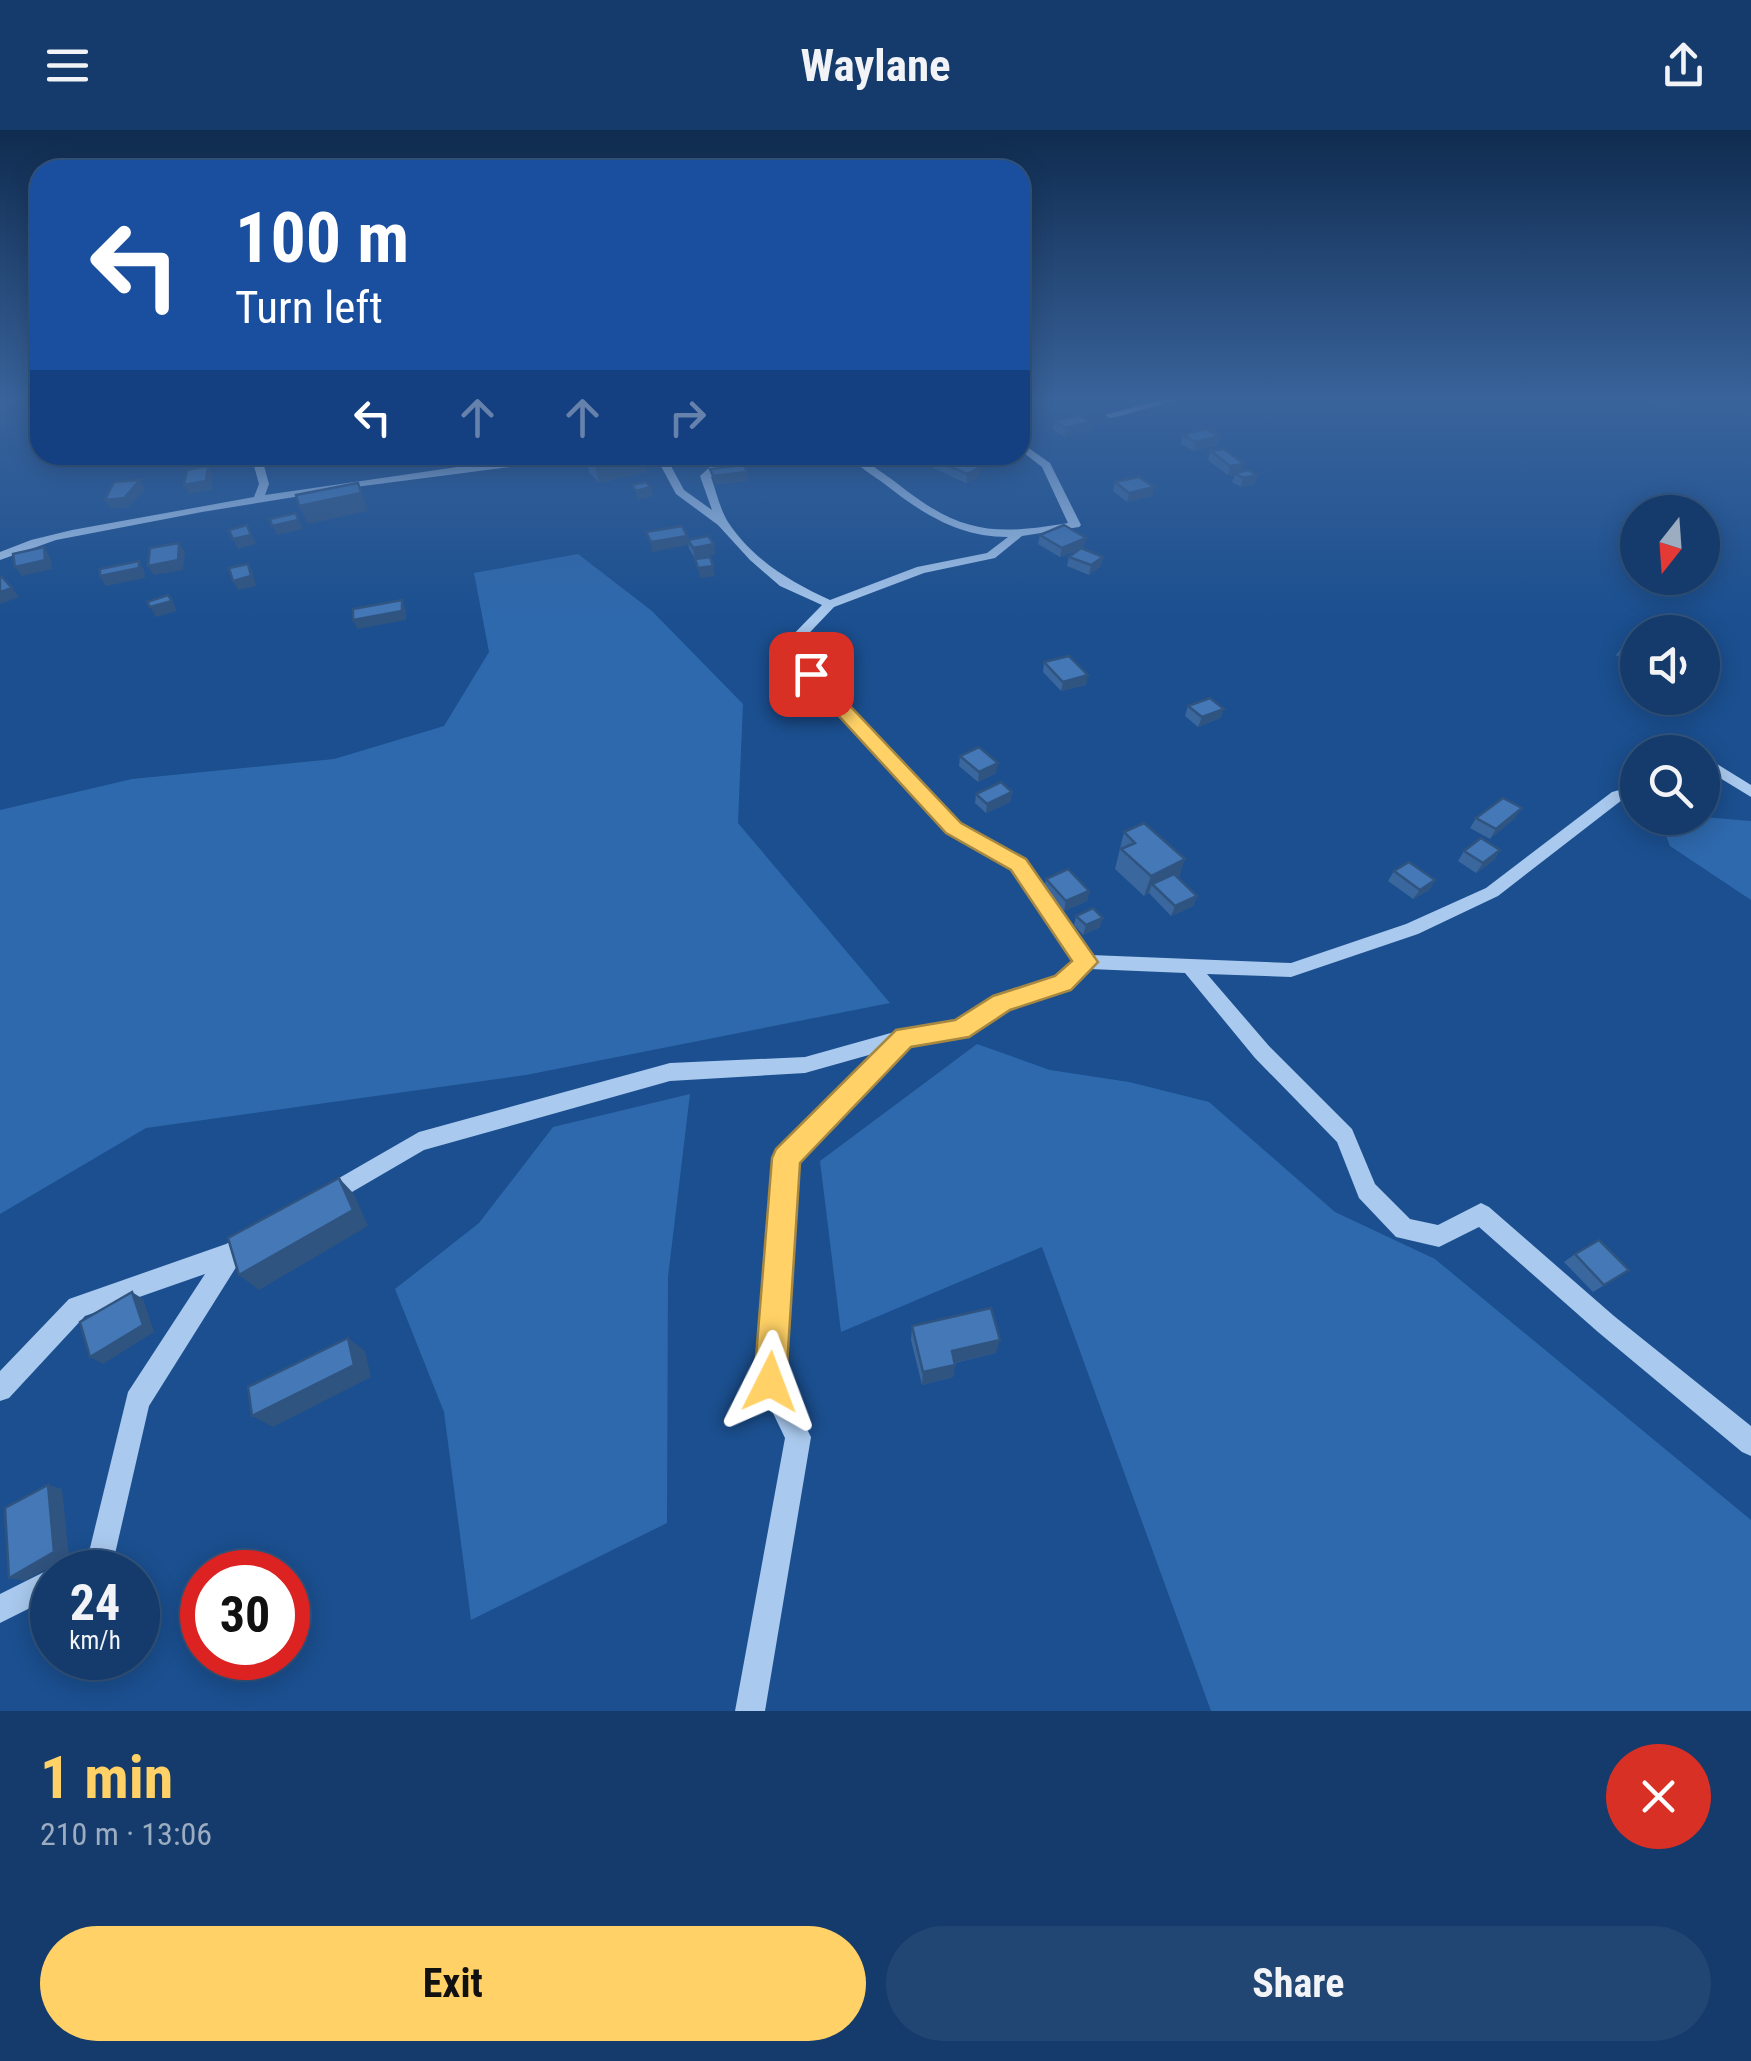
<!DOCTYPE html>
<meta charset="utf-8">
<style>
:root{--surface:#143b6b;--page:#214673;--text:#f1f3f6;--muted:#9dadc1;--line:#33557e;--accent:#ffd166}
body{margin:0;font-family:"Roboto Condensed",sans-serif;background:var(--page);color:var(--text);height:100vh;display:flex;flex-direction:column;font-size:38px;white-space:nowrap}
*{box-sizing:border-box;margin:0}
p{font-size:32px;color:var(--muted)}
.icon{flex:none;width:55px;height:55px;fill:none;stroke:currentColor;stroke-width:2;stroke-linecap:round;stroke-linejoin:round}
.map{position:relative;height:1581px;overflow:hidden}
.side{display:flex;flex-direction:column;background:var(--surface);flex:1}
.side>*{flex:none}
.top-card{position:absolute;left:30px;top:30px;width:1000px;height:305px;border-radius:30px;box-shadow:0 5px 25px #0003,0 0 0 2px var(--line);background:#1a4fa0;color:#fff;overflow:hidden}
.needle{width:65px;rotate:197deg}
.tools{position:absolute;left:1620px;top:365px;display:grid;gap:20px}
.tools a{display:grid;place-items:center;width:100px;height:100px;border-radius:50%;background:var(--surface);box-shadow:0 5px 25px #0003,0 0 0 2px var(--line);font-size:50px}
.speed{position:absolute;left:30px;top:1420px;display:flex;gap:20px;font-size:50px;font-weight:700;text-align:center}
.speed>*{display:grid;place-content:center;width:130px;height:130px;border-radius:50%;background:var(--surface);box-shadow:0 5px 25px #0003,0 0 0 2px var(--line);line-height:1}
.speed small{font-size:25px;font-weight:400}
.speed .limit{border:15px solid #d22;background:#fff;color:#111}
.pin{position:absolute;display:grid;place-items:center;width:85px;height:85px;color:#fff;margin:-42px;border-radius:20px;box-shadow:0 5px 15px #0006}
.me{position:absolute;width:110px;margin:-55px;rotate:3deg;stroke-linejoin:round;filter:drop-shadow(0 0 8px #0008)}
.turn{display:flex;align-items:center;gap:35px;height:210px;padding:0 40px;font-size:45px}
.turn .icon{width:130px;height:130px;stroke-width:2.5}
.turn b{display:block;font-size:70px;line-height:85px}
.lanes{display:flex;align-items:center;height:95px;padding:0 40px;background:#0003;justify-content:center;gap:50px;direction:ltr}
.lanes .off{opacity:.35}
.round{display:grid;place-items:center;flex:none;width:105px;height:105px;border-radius:52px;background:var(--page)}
.summary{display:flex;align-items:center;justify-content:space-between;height:170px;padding:0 40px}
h1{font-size:60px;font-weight:700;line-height:75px;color:var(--accent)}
.primary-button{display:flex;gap:20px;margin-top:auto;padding:20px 40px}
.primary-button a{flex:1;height:115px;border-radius:60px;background:var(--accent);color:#111;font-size:40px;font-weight:700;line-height:115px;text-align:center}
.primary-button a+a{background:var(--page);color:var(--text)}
header{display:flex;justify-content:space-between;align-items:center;height:130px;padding:0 40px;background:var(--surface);font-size:45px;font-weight:700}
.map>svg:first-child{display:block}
</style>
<header><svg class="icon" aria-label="menu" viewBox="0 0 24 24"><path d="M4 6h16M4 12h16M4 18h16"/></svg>Waylane<svg class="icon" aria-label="share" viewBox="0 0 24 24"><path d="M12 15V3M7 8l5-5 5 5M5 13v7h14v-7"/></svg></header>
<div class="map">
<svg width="1751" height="1581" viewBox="0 0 1751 1581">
<rect width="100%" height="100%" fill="#1b4f8f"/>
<g fill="#2e69ad">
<polygon points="578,424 652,481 743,574 738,693 890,873 526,945 146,998 0,1084 0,680 132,649 334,629 444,596 489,522 474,443"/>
<polygon points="1703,687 1751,691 1751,770 1670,716 1659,688"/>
<polygon points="977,914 1050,940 1129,952 1209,972 1335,1082 1435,1129 1751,1390 1751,1581 1211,1581 1042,1117 841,1202 820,1031"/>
<polygon points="690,964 668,1147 667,1393 471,1490 444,1282 395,1159 479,1093 553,997"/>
</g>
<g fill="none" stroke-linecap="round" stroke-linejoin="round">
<g fill="#a9c9ee" fill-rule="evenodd">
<polygon points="1163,269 1181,269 1120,286 1110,288 1105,285"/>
<path d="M1020 312 1050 333 1081 395 1079 397 1022 406 995 428 924 443 834 477 794 519 960 694 1025 731 1070 801 1091 825 1291 833 1406 794 1486 758 1612 662 1638 655V665L1622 670 1498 766 1418 804 1291 847 1207 844 1269 916 1352 999 1375 1054 1410 1089 1438 1095 1481 1073 1489 1077 1614 1186 1751 1296V1326L1742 1322 1598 1202 1479 1097 1439 1117 1396 1107 1359 1068 1337 1012 1255 928 1185 843 1090 839 1070 858 1007 879 967 906 910 914 796 1032 782 1250 811 1307 765 1581H735L785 1308 758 1252 775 1028 778 1021 876 923 805 943 670 951 424 1020 328 1076 320 1073 317 1066 320 1059 419 1002 670 933 805 927 905 899 956 893 994 868 1057 848 1075 831 1058 811 1013 739 948 702 782 522V516L822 475 780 456 750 430 718 395 676 364 655 325H665L684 360 712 380 700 346 711 336V325H721V337L711 347C716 361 720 379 728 392 753 430 791 452 830 470L917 437 987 423 1008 407C959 407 923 384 886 355 873 345 859 338 849 325H860C871 336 885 344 898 354 960 403 992 406 1068 393L1042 337 1020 320Z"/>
<polygon points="251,325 261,325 269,354 265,365 471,335 554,325 585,325 580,328 363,356 202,382 56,410 0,430 0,422 31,410 72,400 254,367 259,354"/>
<polygon points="1717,634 1751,655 1751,667 1715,645 1702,648 1702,638"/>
<polygon points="250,1101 258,1104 261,1112 258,1120 240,1131 149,1276 112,1437 100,1442 52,1442 52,1467 0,1493 0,1464 52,1438 59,1441 62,1432 90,1418 128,1262 205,1144 85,1186 9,1268 0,1271 0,1241 69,1169 226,1114"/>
</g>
</g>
<g fill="#3a679d">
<polygon points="1651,269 1680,269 1675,277 1658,276"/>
<polygon points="1054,291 1091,292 1090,300 1065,307 1052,299"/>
<polygon points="1183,305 1219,306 1217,315 1194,321 1181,314"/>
<polygon points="1211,321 1244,334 1242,342 1257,345 1254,354 1241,357 1232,352 1235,344 1228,345 1208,330"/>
<polygon points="586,325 647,342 599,353 589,342"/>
<polygon points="933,329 979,347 966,353 933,338"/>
<polygon points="1115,352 1154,357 1152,366 1127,372 1113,361"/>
<polygon points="1040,405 1084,417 1060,427 1038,414"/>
<polygon points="688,410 715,424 695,428 689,419"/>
<polygon points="1069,427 1101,436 1089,445 1067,436"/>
<polygon points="1623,516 1638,518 1638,528 1636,531 1629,533 1616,525"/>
<polygon points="1044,532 1086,555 1061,561 1043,542"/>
<polygon points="1188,576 1224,579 1220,588 1198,597 1185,586"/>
<polygon points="960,626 996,643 978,652 959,636"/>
<polygon points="1012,662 1010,672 986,683 975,673 976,664"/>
<polygon points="1476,688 1515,688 1490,709 1470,698"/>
<polygon points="1124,702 1179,748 1197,766 1193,776 1171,786 1149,763 1144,766 1115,739"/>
<polygon points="1500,720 1494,730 1476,743 1458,731 1464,721"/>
<polygon points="1394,741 1435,750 1429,760 1413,769 1388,751"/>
<polygon points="1046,749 1089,761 1087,771 1064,781 1044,758"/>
<polygon points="1076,786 1100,797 1083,805 1074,795"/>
<polygon points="1575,1124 1629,1140 1593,1162 1564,1132"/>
<polygon points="912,1196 996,1223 955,1233 953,1247 922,1255 911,1210"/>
</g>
<g fill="#305480">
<polygon points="1091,292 1090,300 1065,307 1066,298"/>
<polygon points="1219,306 1217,315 1194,321 1196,312"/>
<polygon points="342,325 362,325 363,328 344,332"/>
<polygon points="644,325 647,342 599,353 595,336"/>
<polygon points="1244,334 1242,343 1228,345 1230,336"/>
<polygon points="208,336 213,345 211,360 189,364 184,355"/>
<polygon points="980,338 979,347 966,353 967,344"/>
<polygon points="747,342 748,351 714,355 713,346"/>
<polygon points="1257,345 1254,354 1241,357 1243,348"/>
<polygon points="140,350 145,359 129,377 111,379 105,370"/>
<polygon points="358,353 368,381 308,394 299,376"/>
<polygon points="651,357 653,366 638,370 636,361"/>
<polygon points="1154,357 1152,366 1127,372 1129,363"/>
<polygon points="296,383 303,399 277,405 272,396"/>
<polygon points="247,395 256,414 238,419 233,409"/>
<polygon points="687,406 688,415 652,422 651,412"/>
<polygon points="1086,408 1084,417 1060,427 1062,418"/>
<polygon points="179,413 185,422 183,440 154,445 148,436"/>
<polygon points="714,414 715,424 695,428 693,418"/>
<polygon points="44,417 50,427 52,439 22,446 15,437"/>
<polygon points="1103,427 1101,436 1089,445 1091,435"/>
<polygon points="139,431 144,440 145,448 106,456 100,446"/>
<polygon points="248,434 253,443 256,456 238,460 233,451"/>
<polygon points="713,436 715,446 700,448 698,438"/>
<polygon points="12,458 19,467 0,474 0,462"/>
<polygon points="402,470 406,480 406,490 357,499 353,490"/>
<polygon points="172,471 177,481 156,487 150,477"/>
<polygon points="1636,523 1638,523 1638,528 1636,531 1629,533"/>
<polygon points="1088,545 1086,555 1061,561 1063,552"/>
<polygon points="1224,579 1220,588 1198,597 1202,587"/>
<polygon points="998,633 996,643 978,652 979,642"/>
<polygon points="1012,662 1010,672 986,683 987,674"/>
<polygon points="1522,678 1515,688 1490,709 1496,699"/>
<polygon points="1500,720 1494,730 1476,743 1483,733"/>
<polygon points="1185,729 1179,748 1152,754 1149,763 1144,766 1151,746"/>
<polygon points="1435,750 1429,760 1413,769 1420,760"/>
<polygon points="1089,761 1087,771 1064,781 1066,771"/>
<polygon points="1197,766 1193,776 1171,786 1175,776"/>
<polygon points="1103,788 1100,797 1083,805 1086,795"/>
<polygon points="339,1048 354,1064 368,1096 259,1160 239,1145"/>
<polygon points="132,1162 143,1169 154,1202 103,1234 90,1227"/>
<polygon points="348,1208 365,1221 371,1247 273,1297 252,1286"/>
<polygon points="1000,1210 996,1223 949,1234 952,1221"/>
<polygon points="955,1235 953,1247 922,1255 923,1242"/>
<polygon points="48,1355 62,1359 69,1426 25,1451 9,1448"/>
</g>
<g fill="#4478b7" stroke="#305480" stroke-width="2.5">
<polygon points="1079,285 1091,292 1066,298 1054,291"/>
<polygon points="1206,299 1219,306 1196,312 1183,305"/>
<polygon points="1224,319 1244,334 1230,336 1211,321"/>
<polygon points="586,325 643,325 595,336"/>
<polygon points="944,325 949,325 980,338 967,344 933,329"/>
<polygon points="744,335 747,342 713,346 710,339"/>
<polygon points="208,336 206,351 184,355 187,340"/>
<polygon points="1248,340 1257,345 1243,348 1235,343"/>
<polygon points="1139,347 1154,357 1129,363 1115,352"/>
<polygon points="140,350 124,368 105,370 114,352"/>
<polygon points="646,352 651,357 636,361 632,355"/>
<polygon points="358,353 361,363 299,376 296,365"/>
<polygon points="296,383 298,390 272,396 270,389"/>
<polygon points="247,395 251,405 233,409 229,400"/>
<polygon points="1064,395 1086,408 1062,418 1040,405"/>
<polygon points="682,396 687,406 651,412 646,402"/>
<polygon points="708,406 714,414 693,418 688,410"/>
<polygon points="179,413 178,430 148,436 150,418"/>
<polygon points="44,417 45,430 15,437 13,424"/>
<polygon points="1081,418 1103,427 1091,435 1069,427"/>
<polygon points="710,427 713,436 698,438 695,429"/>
<polygon points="139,431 139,438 100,446 100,439"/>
<polygon points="248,434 251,446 233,451 229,438"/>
<polygon points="2,447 12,458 0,462 0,448"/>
<polygon points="168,465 172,471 150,477 147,472"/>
<polygon points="402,470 402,481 353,490 353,479"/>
<polygon points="1630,514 1638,518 1638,523 1623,516"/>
<polygon points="1069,526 1088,545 1063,552 1044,532"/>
<polygon points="1210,568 1224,579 1202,587 1188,576"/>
<polygon points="979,617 998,633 979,642 960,626"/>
<polygon points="1001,652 1012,662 987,674 976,664"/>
<polygon points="1503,668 1522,678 1496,699 1476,688"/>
<polygon points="1144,693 1185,729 1151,746 1121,719 1135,713 1124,702"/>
<polygon points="1481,708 1500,720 1483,733 1464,721"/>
<polygon points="1409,732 1435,750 1420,760 1394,741"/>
<polygon points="1068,739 1089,761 1066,771 1046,749"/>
<polygon points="1174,744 1197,766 1175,776 1152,754"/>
<polygon points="1093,778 1103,788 1086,795 1076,786"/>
<polygon points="339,1048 353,1080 239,1145 228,1108"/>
<polygon points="1599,1110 1629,1140 1604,1155 1575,1124"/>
<polygon points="132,1162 143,1195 90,1227 80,1192"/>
<polygon points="991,1178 1000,1210 952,1221 955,1235 923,1242 912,1196"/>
<polygon points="348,1208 354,1235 252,1286 248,1257"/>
<polygon points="48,1355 54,1422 9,1448 5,1378"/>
</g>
<linearGradient id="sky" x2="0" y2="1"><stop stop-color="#0f2b4f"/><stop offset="0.55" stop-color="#39639b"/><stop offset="1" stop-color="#39639b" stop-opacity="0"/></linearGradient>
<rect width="1751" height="490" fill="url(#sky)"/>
<polygon fill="#ffd166" stroke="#a68842" stroke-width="2.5" points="811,539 817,541 961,693 1026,729 1098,832 1071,860 1010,880 969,907 911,917 800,1033 786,1252 782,1263 770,1268 759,1263 754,1252 772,1028 776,1019 896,900 955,890 993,866 1055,846 1072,831 1011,740 946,703 804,548 802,544"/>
</svg>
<div class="tools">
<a><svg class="needle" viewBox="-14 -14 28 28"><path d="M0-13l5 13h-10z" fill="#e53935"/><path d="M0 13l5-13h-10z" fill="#9dadc1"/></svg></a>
<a><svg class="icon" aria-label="sound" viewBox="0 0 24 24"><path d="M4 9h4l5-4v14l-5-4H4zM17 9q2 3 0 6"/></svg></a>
<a><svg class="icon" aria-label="search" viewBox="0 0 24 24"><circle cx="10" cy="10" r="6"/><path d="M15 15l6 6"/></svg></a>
</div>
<div class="speed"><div>24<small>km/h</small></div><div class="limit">30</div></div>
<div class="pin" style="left:811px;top:544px;background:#d93025"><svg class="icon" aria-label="arrive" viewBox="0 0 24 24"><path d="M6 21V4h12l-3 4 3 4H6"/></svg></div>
<svg class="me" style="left:770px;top:1252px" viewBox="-20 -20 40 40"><path d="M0-17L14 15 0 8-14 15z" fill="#ffd166" stroke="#fff" stroke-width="4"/></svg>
<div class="top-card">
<div class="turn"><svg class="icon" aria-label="left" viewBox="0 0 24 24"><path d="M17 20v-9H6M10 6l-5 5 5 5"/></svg><div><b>100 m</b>Turn left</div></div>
<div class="lanes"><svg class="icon" aria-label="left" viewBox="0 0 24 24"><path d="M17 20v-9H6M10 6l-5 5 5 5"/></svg><svg class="icon off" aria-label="ahead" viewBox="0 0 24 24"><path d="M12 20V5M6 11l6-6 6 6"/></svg><svg class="icon off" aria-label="ahead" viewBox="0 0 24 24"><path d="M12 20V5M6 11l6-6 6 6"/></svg><svg class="icon off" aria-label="right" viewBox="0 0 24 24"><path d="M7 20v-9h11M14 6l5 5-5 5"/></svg></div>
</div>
</div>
<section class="side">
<div class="summary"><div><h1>1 min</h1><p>210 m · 13:06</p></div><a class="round" style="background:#d93025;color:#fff"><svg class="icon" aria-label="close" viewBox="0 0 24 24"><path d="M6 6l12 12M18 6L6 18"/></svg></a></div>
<div class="primary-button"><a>Exit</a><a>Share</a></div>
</section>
